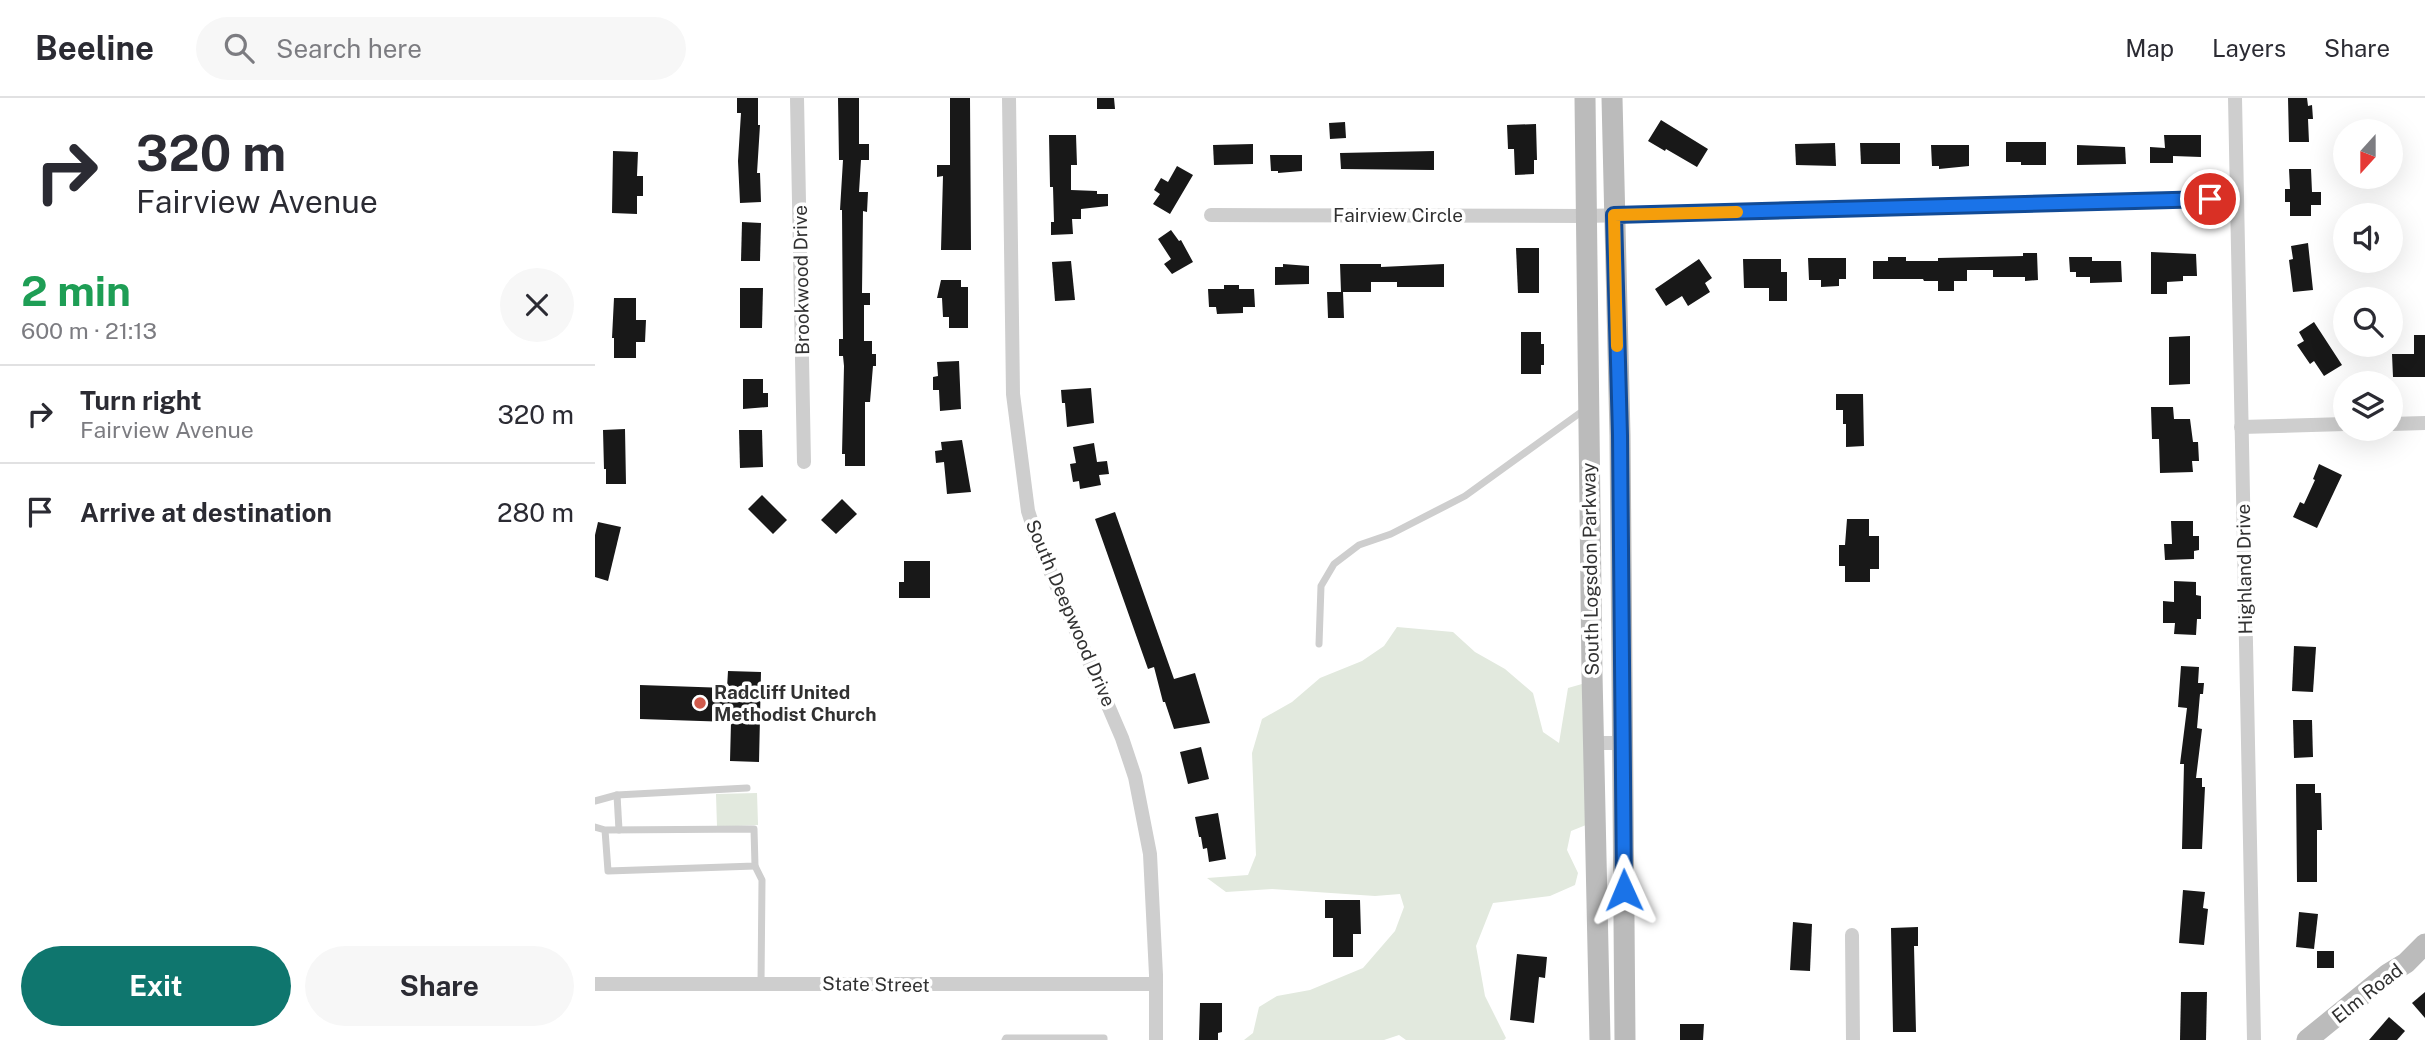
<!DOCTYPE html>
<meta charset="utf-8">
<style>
:root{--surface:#fff;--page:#f7f7f7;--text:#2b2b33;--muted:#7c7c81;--line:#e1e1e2;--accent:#0f766e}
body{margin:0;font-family:"Public Sans",sans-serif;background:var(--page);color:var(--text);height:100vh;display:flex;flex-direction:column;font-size:26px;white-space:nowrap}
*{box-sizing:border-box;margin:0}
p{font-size:23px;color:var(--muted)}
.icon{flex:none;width:38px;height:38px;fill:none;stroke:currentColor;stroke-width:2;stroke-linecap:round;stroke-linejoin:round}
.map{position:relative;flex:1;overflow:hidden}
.panel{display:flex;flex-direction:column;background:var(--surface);width:595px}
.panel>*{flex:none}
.hud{background:#fff;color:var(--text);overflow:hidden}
.needle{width:46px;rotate:201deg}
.fabs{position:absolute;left:1738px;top:21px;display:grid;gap:14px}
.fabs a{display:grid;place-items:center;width:70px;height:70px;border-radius:50%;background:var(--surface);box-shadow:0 7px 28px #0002;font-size:35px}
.pin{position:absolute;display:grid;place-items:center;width:60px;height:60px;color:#fff;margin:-30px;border:4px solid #fff;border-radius:50%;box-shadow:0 2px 7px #0007}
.me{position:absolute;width:77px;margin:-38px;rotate:359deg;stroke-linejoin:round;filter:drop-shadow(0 0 5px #0008)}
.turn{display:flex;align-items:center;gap:24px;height:147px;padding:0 21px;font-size:32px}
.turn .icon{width:91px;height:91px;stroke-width:2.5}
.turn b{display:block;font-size:49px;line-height:60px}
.round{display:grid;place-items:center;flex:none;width:74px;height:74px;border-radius:37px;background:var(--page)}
.summary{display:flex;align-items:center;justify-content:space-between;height:119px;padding:0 21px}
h1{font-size:42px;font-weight:700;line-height:52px;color:#1e9e55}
.primary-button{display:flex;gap:14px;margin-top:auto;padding:14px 21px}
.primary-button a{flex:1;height:80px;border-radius:42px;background:var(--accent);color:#fff;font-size:28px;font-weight:700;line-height:80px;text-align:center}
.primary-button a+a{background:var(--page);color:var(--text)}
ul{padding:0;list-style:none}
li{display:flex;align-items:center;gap:21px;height:98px;padding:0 21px;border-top:2px solid var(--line)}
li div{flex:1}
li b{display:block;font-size:26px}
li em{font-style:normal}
header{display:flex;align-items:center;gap:42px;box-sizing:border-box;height:98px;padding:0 35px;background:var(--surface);border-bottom:2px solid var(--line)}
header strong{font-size:33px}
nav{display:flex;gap:38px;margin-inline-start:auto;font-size:24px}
.search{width:490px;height:63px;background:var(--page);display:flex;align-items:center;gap:18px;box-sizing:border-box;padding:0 24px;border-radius:38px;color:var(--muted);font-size:26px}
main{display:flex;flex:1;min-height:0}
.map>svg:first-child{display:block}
</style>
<header>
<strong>Beeline</strong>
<div class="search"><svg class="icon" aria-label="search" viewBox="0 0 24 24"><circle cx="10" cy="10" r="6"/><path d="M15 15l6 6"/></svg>Search here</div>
<nav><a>Map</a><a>Layers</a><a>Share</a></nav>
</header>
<main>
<section class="panel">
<div class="hud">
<div class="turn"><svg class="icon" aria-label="right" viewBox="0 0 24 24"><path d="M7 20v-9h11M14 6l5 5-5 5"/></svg><div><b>320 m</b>Fairview Avenue</div></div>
</div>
<div class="summary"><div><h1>2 min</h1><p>600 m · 21:13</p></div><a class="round"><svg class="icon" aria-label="close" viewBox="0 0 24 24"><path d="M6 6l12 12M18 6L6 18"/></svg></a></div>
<ul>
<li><svg class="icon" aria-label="right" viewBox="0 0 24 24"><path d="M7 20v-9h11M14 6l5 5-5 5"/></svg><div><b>Turn right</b><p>Fairview Avenue</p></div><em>320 m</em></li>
<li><svg class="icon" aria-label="arrive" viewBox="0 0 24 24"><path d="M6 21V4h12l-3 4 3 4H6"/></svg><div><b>Arrive at destination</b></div><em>280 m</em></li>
</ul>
<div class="primary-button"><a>Exit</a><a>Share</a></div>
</section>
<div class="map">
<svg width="1830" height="942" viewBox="0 0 1830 942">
<rect width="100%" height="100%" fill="#fff"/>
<g fill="#e2e9de">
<polygon points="802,529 858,534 880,554 910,571 938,595 948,634 964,645 973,590 987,586 991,727 976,733 972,752 983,775 980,787 955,798 898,805 881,848 890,898 911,940 909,942 811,942 804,937 789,942 649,942 658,935 664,909 682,898 715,892 768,870 800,833 809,809 805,796 780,798 677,791 631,794 612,780 653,777 661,757 657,655 667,621 697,604 725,580 767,563 789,548"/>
<polygon points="162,695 163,727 122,729 121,696"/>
</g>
<g fill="#181818">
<polygon points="142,0 163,0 163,27 165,27 162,75 165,75 166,104 145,105 143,63 146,15 142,15"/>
<polygon points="243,0 264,0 264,46 274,46 274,62 266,62 264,94 273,94 272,114 268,113 267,195 275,195 275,207 269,207 269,243 277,243 277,256 281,256 281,268 278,268 275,304 270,304 270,368 250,368 250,356 247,356 249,268 248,258 244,258 244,241 248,241 247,112 245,112 248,62 244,62"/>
<polygon points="355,0 375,0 376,152 346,152 348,78 342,79 342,67 355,67"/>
<polygon points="502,0 519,0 520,11 502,11"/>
<polygon points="1693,0 1712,0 1713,8 1717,7 1718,21 1713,21 1714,44 1694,44"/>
<polygon points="1066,22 1113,51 1102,69 1071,51 1070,53 1053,43"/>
<polygon points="750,24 751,40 735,41 734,25"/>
<polygon points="941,26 942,62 939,62 939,76 920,77 919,51 913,51 912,27"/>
<polygon points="454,37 481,37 482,67 476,67 476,92 502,93 502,96 513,96 513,108 486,111 486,121 477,121 478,136 456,137 456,124 459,124 458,89 455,89"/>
<polygon points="1569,37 1606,37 1606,59 1578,58 1578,65 1555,65 1555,49 1570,50"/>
<polygon points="1411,44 1451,44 1451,67 1426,67 1426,64 1411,64"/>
<polygon points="1240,45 1241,68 1201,67 1200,46"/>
<polygon points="1265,45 1305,45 1305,66 1266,66"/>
<polygon points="658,46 658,66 619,67 618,47"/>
<polygon points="1336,47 1374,47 1374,68 1344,71 1344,68 1337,68"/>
<polygon points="1482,47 1530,49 1531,66 1482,67"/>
<polygon points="18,53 43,54 42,78 48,78 48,98 42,98 42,116 17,115"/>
<polygon points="839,53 839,72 746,71 745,55"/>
<polygon points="675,57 707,57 707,73 683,75 683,73 676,73"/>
<polygon points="582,68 598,77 575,116 558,106 565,96 559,92 566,80 573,84"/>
<polygon points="1694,71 1716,71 1717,94 1726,94 1726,107 1716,107 1716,118 1695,118 1695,104 1690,104 1690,91 1695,91"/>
<polygon points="147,124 166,125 165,163 146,163"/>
<polygon points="576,132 584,143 586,142 598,164 577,176 569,166 576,161 563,141"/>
<polygon points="1713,145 1718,192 1698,194 1694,162 1698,161 1696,148"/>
<polygon points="921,150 944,150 944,195 923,195"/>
<polygon points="1556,154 1601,156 1602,178 1588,178 1588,183 1572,184 1572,196 1556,196"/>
<polygon points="1428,155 1442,155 1443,182 1430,183 1430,179 1398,179 1398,172 1372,172 1372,183 1359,183 1359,193 1343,193 1343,183 1329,183 1328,181 1278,181 1278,163 1293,163 1293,159 1311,159 1311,163 1343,163 1343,160 1428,158"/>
<polygon points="1474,159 1497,159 1497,163 1526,163 1527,184 1495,185 1495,179 1481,179 1481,174 1475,174"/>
<polygon points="1213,160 1251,160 1251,181 1244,181 1244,188 1226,189 1226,182 1214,182"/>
<polygon points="1104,161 1117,180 1110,185 1115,194 1093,208 1087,198 1071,208 1060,191"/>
<polygon points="1148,161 1186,161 1186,174 1192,174 1192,203 1174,203 1174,190 1149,190"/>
<polygon points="476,163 480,202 460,203 457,164"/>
<polygon points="688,166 714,168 714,186 680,187 680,169 688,169"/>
<polygon points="745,166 786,166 786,169 849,166 849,189 802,189 802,184 776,184 776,194 748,194 749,220 733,220 732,194 746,194"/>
<polygon points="346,182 366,182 366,189 373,189 373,230 354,230 354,219 348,219 347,200 342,200"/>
<polygon points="629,187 644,187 644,191 659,191 660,209 648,209 648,215 622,216 621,209 614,209 613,191 629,191"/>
<polygon points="145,190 168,190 167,230 145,230"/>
<polygon points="19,200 41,200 41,222 51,222 50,244 41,244 41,260 19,260 19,240 17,240"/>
<polygon points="1719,224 1747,267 1729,278 1719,263 1715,266 1702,247 1709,243 1704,234"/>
<polygon points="926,234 946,234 946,246 949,246 949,267 946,267 946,276 926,276"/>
<polygon points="1819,237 1830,237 1830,279 1798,279 1797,256 1819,256"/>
<polygon points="1595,238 1595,286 1574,287 1574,239"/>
<polygon points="364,263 366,311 345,313 344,292 338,292 338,279 343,278 342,264"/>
<polygon points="148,281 168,281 168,295 173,295 173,309 148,311"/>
<polygon points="496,290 499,325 472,329 470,305 467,305 466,292"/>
<polygon points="1241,296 1268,296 1269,348 1251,349 1251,326 1248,326 1248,312 1241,312"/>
<polygon points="1556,309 1578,309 1579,321 1595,321 1598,344 1603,344 1604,363 1597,363 1598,374 1565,375 1564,341 1557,341"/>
<polygon points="30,331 31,386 11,386 11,371 9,371 8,332"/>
<polygon points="144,332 167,332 168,369 145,370"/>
<polygon points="367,342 376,394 352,396 349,364 341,365 340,353 347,352 346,344"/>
<polygon points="499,345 502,364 512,363 514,376 504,377 506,387 485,391 484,383 478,384 475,366 481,365 478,349"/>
<polygon points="1724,366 1747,377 1722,430 1698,419 1705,404 1709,406 1720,382 1718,381"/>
<polygon points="167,397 192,422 178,436 153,411"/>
<polygon points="247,401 262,416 241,436 226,422"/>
<polygon points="520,414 579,581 600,575 615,625 579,631 570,604 568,604 559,569 553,571 500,421"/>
<polygon points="1252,421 1274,421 1274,438 1284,438 1284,471 1275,471 1275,484 1250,484 1250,468 1244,468 1244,447 1250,447"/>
<polygon points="1576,423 1598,423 1598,438 1604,438 1604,452 1599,453 1599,461 1570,462 1569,446 1577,446"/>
<polygon points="3,424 26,429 13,483 0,479 0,437"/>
<polygon points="309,463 335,463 335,500 304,500 304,484 309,484"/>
<polygon points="1579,483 1601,484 1601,497 1606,498 1606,521 1602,521 1601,537 1579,536 1580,525 1568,525 1568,503 1579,504"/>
<polygon points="1699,548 1721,549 1718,594 1697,593"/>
<polygon points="1586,568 1604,569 1603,585 1609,585 1608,596 1605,596 1602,630 1607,631 1601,680 1607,680 1607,689 1610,689 1607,751 1587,751 1589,666 1585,666 1592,610 1583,609"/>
<polygon points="133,573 166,574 164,664 135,663 136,624 45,621 45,587 132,590"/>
<polygon points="1698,622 1717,622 1718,659 1699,660"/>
<polygon points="606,649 614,681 593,686 585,654"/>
<polygon points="1701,686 1720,686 1720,695 1726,695 1727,732 1722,732 1722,784 1702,784"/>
<polygon points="623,715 631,761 614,764 612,750 608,751 606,739 604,739 600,719"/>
<polygon points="1588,792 1610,794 1608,810 1613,811 1609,847 1584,845"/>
<polygon points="730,802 765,802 766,836 758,836 758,859 738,859 738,820 730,820"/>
<polygon points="1704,814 1723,816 1719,851 1701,849"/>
<polygon points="1198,824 1217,826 1215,873 1195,872"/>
<polygon points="1323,829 1323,848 1319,848 1321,934 1298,934 1296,830"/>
<rect x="1722" y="853" width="17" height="17"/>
<polygon points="922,856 952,859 950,880 944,879 939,925 915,922"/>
<polygon points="1586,894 1612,894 1611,942 1585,942"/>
<polygon points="1830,894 1830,920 1817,905"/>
<polygon points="605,905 627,905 627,934 623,935 623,942 604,942"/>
<polygon points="1794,919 1810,933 1802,942 1774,942"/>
<polygon points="1085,926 1109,926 1108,942 1085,942"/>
</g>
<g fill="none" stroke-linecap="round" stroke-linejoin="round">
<g stroke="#cecece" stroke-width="7">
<polyline points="724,546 726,488 739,466 764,447 796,436 870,398 989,312"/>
<polyline points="22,697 24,732"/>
<polyline points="0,703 22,697 152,690"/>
<polyline points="0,729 10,732 159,731 160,768 13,773 10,732"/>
<polyline points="160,768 167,782 166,885"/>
<polyline points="410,942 411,940 509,940 509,942"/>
</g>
<g stroke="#cecece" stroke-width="14">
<polyline points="202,0 209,364"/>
<polyline points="414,0 418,296 433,413 444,447 527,640 540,679 555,756 561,877 561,942"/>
<polyline points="1640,0 1659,942"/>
<polyline points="616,117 991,118 1642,101"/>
<polyline points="1796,326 1830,325"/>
<polyline points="1646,329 1750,326"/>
<polyline points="999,645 1026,645"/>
<polyline points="1257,837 1258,942"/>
<polyline points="0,886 561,886"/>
</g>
<g stroke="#bbb" stroke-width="21">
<polyline points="990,0 997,576 1005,942"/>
<polyline points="1017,0 1025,337 1030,942"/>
<polyline points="1712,942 1793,876 1811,865 1830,846"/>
</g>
</g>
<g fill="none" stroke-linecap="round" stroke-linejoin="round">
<defs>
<polyline id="route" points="1029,792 1025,337 1019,117 1615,101"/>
</defs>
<use href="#route" stroke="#114b97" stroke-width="18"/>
<use href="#route" stroke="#1a73e8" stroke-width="12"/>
<polyline stroke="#f59e0b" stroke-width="12" points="1022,248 1019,117 1142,114"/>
</g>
<circle fill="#d05a4b" stroke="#fff" stroke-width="2.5" cx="105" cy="605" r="7"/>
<g text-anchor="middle" stroke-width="7" stroke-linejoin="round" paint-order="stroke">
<g font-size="19" fill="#313131" stroke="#fff">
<text x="803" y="124">Fairview Circle</text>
<text transform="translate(206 182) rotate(-91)" y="7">Brookwood Drive</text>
<text transform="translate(995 471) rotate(-91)" y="7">South Logsdon Parkway</text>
<text transform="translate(1649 471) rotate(-91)" y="7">Highland Drive</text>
<text transform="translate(476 515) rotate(67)" y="7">South Deepwood Drive</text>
<text transform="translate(281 886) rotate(1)" y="7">State Street</text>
<text transform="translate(1772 895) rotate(-38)" y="7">Elm Road</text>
</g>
<g font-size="19" font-weight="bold" fill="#313131" stroke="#fff" text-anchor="start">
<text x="119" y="601">Radcliff United<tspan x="119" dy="22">Methodist Church</tspan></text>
</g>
</g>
</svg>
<div class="fabs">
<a><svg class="needle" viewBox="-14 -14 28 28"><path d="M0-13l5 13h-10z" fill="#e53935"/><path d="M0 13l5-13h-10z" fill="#7c7c81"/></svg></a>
<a><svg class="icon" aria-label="sound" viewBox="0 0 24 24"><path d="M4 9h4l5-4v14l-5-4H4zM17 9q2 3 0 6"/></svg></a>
<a><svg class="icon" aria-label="search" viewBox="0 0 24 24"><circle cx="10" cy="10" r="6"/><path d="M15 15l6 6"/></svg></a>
<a><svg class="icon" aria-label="layers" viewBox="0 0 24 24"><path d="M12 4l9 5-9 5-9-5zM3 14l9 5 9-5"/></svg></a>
</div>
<div class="pin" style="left:1615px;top:101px;background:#d93025"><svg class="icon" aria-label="arrive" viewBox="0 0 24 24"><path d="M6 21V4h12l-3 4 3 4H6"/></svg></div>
<svg class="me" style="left:1029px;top:792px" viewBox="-20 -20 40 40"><path d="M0-17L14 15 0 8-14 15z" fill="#1a73e8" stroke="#fff" stroke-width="4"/></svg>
</div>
</main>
